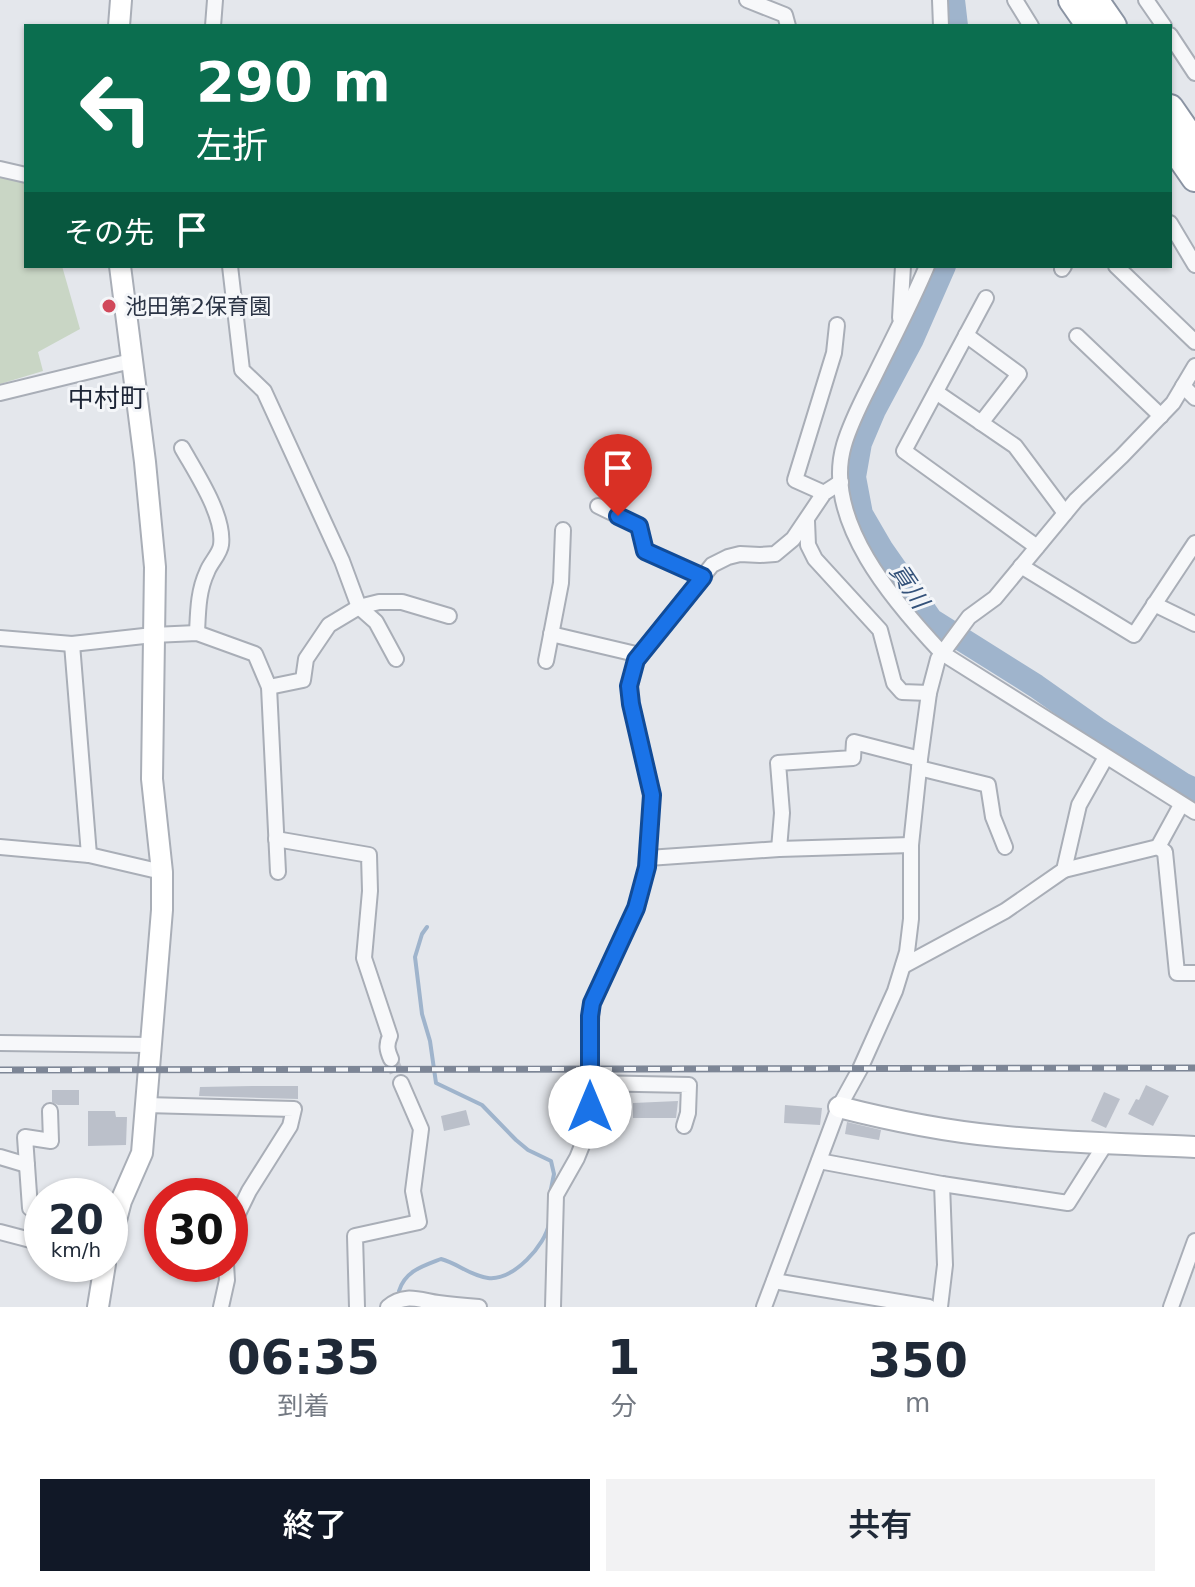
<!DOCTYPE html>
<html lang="ja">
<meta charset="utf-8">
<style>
:root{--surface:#fff;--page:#f2f2f3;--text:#1f2937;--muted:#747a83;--accent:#111827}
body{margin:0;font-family:"DejaVu Sans","Noto Sans JP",sans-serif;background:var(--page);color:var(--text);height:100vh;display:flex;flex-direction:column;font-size:30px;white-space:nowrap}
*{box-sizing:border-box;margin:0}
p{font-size:26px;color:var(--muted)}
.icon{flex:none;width:44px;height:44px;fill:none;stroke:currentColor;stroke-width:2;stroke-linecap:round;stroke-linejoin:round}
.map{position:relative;height:1307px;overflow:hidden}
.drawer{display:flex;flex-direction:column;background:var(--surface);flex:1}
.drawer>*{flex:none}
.hud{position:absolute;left:24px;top:24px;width:1148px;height:244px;border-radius:0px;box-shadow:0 2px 6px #0004;background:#0b6e4f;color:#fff;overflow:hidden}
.speed{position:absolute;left:24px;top:1178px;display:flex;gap:16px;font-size:40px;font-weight:700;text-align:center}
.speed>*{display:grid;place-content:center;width:104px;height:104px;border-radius:50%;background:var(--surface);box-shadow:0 2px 6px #0004;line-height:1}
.speed small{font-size:20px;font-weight:400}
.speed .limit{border:12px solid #d22;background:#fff;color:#111}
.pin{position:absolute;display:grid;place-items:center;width:68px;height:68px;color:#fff;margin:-82px -34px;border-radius:50% 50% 50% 0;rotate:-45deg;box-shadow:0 0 8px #0007}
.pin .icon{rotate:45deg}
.me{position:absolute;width:88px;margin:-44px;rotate:0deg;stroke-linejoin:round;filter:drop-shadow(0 0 6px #0008)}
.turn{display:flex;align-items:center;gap:28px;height:168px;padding:0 40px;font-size:36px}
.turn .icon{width:104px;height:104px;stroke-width:2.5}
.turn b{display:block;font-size:56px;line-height:68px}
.then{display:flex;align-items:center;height:76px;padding:0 40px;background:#0003;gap:16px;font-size:30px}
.eta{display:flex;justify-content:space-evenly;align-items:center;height:136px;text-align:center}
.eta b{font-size:48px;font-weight:600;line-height:56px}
.button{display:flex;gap:16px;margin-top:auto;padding:16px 40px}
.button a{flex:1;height:92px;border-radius:0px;background:var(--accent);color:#fff;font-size:32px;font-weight:600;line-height:92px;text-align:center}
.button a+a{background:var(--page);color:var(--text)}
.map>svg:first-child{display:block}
</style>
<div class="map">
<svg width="1195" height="1307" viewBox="0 0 1195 1307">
<rect width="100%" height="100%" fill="#e4e7ec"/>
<polygon fill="#c9d6c5" points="0,174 26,178 26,266 62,266 80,329 38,352 43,371 0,384"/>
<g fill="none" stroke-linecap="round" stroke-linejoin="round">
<g stroke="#9fb4cc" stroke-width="4">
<polyline points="427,927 422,934 415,957 422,1014 430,1041 436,1083 482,1105 516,1140 528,1150 551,1161 554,1174 550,1194"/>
<path d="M401 1294 399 1291C405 1271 423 1266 441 1259 457 1263 471 1276 488 1278 513 1281 546 1245 549 1223"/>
</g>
<g stroke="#9fb4cc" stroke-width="24">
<polyline points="953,0 956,26"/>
<polyline points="944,266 912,339 874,410 860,443 854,477 861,514 882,550 931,620 1036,686 1097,729 1184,785 1195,790"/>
</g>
</g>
<g fill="#bbc0ca">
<polygon points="1146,1085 1169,1096 1153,1126 1128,1114 1136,1099 1139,1100"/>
<polygon points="252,1086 298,1086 298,1099 199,1096 200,1087"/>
<polygon points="52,1090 79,1090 79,1105 58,1105 52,1102"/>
<polygon points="1104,1092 1120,1099 1106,1128 1091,1121"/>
<polygon points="678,1101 676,1118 633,1118 633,1103"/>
<polygon points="785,1105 822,1108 820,1125 784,1123"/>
<polygon points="466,1110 470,1125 444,1131 441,1116"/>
<polygon points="88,1111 115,1111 116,1117 127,1117 126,1145 88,1146"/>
<polygon points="600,1111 625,1111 625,1126 598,1126"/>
<polygon points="847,1122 881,1130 879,1140 845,1134"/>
</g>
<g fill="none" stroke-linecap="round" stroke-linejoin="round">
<polyline stroke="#bfc3cb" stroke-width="14" stroke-dasharray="14 7" stroke-linecap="butt" points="391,1059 401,1083"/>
<defs>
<g id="street">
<polyline points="747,0 785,15 788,26"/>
<polyline points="940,0 941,26"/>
<polyline points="1015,0 1031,26"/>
<polyline points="1146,0 1164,26"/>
<polyline points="213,26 215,0"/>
<polyline points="1170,35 1195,73"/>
<polyline points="0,169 26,175"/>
<polyline points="1170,223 1195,265"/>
<polyline points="230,266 242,370 264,391 342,561 359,607 376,622 396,659"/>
<path d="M927 266C911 304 892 340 874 377 863 399 851 421 844 445 822 520 895 603 942 653L1195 812"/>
<polyline points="1116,266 1195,342"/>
<polyline points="1062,269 1064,266"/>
<polyline points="986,298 904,451 1037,547"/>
<polyline points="900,318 903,266"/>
<polyline points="966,335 1019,374 981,423"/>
<polyline points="1077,336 1161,416"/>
<polyline points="1183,386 1195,398"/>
<polyline points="936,392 1015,446 1065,513"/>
<polyline points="0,393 131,361"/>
<path d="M182 448C196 473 225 516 221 545 220 554 210 563 207 572 198 591 198 612 197 633"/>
<polyline points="824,493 795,480 834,353 837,325"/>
<polyline points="598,506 639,526 645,551 703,577"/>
<polyline points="807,521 808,545 815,559 880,630 894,683 902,692 929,693"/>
<polyline points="1021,566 1134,635 1195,543"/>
<polyline points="1154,604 1195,624"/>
<polyline points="551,634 640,655"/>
<polyline points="0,638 72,644 153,635 197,633 255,654 269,687 278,872"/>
<polyline points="72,644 89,855"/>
<polyline points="546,661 561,583 563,530"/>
<polyline points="269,687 303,680 306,659 329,625 359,607 379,602 402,602 449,616"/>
<polyline points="919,768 988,785 993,817 1005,847"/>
<path d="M276 839 369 855 370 891 364 958 390 1036C386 1045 387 1050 391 1059"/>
<polyline points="0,847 89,855 162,872"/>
<polyline points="1158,847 1181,805"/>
<polyline points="779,849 782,813 778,763 853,758 854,742 920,759"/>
<polyline points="648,858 779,849 911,845"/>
<polyline points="1064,870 1158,847 1165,852 1177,973 1195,973"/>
<polyline points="903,966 1005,911 1064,870 1079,805 1106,757"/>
<polyline points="0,1043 150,1045"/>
<polyline points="589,1083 689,1085 688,1113 684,1126"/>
<polyline points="146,1105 294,1109 290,1126 249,1191 230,1230"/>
<polyline points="0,1157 27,1165"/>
<polyline points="819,1161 942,1184 1068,1203 1106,1143"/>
<polyline points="42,1210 30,1208 25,1137 51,1141 50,1111"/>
<polyline points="0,1232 42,1243"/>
<polyline points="774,1281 929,1307"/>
<polyline points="221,1307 227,1280 226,1264"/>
<polyline points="357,1307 355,1236 419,1222 413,1191 421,1129 401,1083"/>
<path d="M388 1307C404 1293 419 1300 438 1303 452 1305 465 1306 479 1307"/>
<polyline points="553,1307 556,1195 577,1158 587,1133 590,1107 589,1062 592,1003 636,908 647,867 652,795 631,704 629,686 636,660 712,565 728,557 740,554 760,555 775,554 793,539 824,493 841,482"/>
<polyline points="764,1307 839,1107 860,1069 895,991 907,952 911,919 911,845 920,759 929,693 938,659 969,617 995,598 1076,500 1122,456 1173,403 1195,366"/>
<polyline points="940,1307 945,1265 942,1184"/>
<polyline points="1171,1307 1195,1241"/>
</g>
<g id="secondary">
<polyline points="119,26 121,0"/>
<path d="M839 1107C890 1120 944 1131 997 1136 1063 1143 1129 1144 1195 1147"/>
<polyline points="110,1243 121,1201 142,1153 162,910 162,872 152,779 155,567 145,462 120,266"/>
<polyline points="98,1307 105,1264"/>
</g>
<g id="highway">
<polyline points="1072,0 1090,26"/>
<polyline points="1095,0 1113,26"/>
<polyline points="1170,108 1195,144"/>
<polyline points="1170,142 1195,178"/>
</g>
</defs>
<use href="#street" stroke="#a9aeb7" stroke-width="18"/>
<use href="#secondary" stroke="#a9aeb7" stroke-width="24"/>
<use href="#highway" stroke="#8b94a3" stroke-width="30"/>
<use href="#street" stroke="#f7f8fa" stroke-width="14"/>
<use href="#secondary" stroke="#fff" stroke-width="20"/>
<use href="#highway" stroke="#fff" stroke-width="26"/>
<defs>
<polyline id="rail" points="0,1070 1195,1068"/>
</defs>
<use href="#rail" stroke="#7d8696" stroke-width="7"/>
<use href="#rail" stroke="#f4f6f9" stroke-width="4" stroke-dasharray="12" stroke-linecap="butt"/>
</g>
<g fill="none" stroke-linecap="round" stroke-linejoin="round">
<defs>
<polyline id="route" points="590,1107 590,1016 592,1003 636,908 647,867 652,795 631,704 629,686 636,660 703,577 645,551 639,526 618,516"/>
</defs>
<use href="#route" stroke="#114b97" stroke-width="20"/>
<use href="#route" stroke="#1a73e8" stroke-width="14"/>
</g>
<circle fill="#d1495b" stroke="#f4f6f9" stroke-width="3" cx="109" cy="306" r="8"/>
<g text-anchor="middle" stroke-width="6" stroke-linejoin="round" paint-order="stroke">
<g font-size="22" fill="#2b3445" stroke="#f4f6f9" text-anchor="start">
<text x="125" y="314">池田第2保育園</text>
</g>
<g font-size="24" font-style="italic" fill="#34527a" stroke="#f4f6f9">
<text transform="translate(909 586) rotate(56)" y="8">貢川</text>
</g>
<g font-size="26" fill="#1d2536" stroke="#f4f6f9">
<text x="107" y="407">中村町</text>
</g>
</g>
</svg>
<div class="speed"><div>20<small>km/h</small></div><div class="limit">30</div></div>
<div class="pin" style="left:618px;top:516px;background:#d93025"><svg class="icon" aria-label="arrive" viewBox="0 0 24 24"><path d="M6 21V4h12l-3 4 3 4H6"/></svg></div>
<svg class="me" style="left:590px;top:1107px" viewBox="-20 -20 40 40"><circle r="19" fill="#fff"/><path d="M0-13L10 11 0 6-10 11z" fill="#1a73e8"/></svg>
<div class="hud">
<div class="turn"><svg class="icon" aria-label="left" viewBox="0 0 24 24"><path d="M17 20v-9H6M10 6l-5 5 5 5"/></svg><div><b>290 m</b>左折</div></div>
<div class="then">その先<svg class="icon" aria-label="arrive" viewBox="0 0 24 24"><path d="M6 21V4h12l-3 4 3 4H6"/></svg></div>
</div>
</div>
<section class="drawer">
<div class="eta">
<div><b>06:35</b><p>到着</p></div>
<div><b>1</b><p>分</p></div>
<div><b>350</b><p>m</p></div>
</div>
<div class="button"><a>終了</a><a>共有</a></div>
</section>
